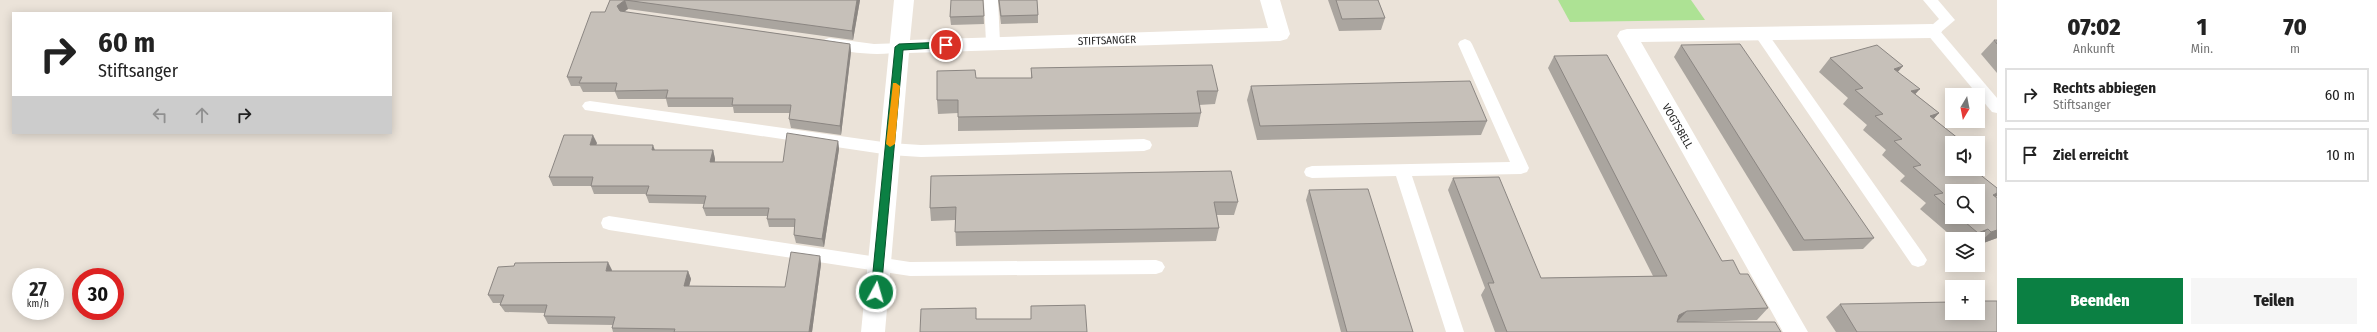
<!DOCTYPE html>
<html lang="de">
<style>
:root{--surface:#fff;--page:#f6f6f6;--text:#222;--muted:#767676;--line:#e0e0e0;--accent:#0b8043}
body{margin:0;font-family:"Fira Sans Condensed",sans-serif;background:var(--page);color:var(--text);height:100vh;display:flex;flex-direction:column;font-size:15px;white-space:nowrap}
*{box-sizing:border-box;margin:0}
p{font-size:13px;color:var(--muted)}
.icon{flex:none;width:22px;height:22px;fill:none;stroke:currentColor;stroke-width:2;stroke-linecap:round;stroke-linejoin:round}
.map{position:relative;flex:1;overflow:hidden}
.details{display:flex;flex-direction:column;background:var(--surface);width:380px}
.details>*{flex:none}
.banner{position:absolute;left:12px;top:12px;width:380px;height:122px;border-radius:0px;box-shadow:0 2px 10px #0003;background:#fff;color:var(--text);overflow:hidden}
.needle{width:26px;rotate:190deg}
.controls{position:absolute;left:1945px;top:88px;display:grid;gap:8px}
.controls a{display:grid;place-items:center;width:40px;height:40px;border-radius:0px;background:var(--surface);box-shadow:0 2px 10px #0003;font-size:20px}
.speed{position:absolute;left:12px;top:268px;display:flex;gap:8px;font-size:20px;font-weight:700;text-align:center}
.speed>*{display:grid;place-content:center;width:52px;height:52px;border-radius:50%;background:var(--surface);box-shadow:0 2px 10px #0003;line-height:1}
.speed small{font-size:10px;font-weight:400}
.speed .limit{border:6px solid #d22;background:#fff;color:#111}
.pin{position:absolute;display:grid;place-items:center;width:34px;height:34px;color:#fff;margin:-17px;border:2px solid #fff;border-radius:50%;box-shadow:0 1px 4px #0007}
.me{position:absolute;width:44px;margin:-22px;rotate:6deg;stroke-linejoin:round;filter:drop-shadow(0 0 3px #0008)}
.turn{display:flex;align-items:center;gap:14px;height:84px;padding:0 20px;font-size:18px}
.turn .icon{width:52px;height:52px;stroke-width:2.5}
.turn b{display:block;font-size:28px;line-height:34px}
.lanes{display:flex;align-items:center;height:38px;padding:0 20px;background:#0003;justify-content:center;gap:20px;direction:ltr}
.lanes .off{opacity:.35}
.eta{display:flex;justify-content:space-evenly;align-items:center;height:68px;text-align:center}
.eta b{font-size:24px;font-weight:800;line-height:28px}
.cta{display:flex;gap:8px;margin-top:auto;padding:8px 20px}
.cta a{flex:1;height:46px;border-radius:0px;background:var(--accent);color:#fff;font-size:16px;font-weight:800;line-height:46px;text-align:center}
.cta a+a{background:var(--page);color:var(--text)}
ul{padding:0;list-style:none}
li{display:flex;align-items:center;gap:12px;height:54px;margin:0 8px 6px;padding:0 12px;border:2px solid var(--line);border-radius:0px}
li div{flex:1}
li b{display:block;font-size:15px}
li em{font-style:normal}
main{display:flex;flex:1;min-height:0}
.map>svg:first-child{display:block}
</style>
<main>
<div class="map">
<svg width="1997" height="332" viewBox="0 0 1997 332">
<rect width="100%" height="100%" fill="#ebe3d9"/>
<polygon fill="#ade294" points="1558,0 1691,0 1705,20 1570,22"/>
<g fill="none" stroke-linecap="round" stroke-linejoin="round">
<g fill="#fff" fill-rule="evenodd">
<polygon points="984,0 998,0 1000,43 998,46 988,46 986,43"/>
<polygon points="1923,0 1938,0 1955,20 1941,32 1997,98 1997,113 1992,112 1927,34 1925,31 1939,19"/>
<polygon points="1761,29 1766,31 1924,255 1927,260 1924,265 1918,267 1912,265 1756,37 1754,34 1756,31"/>
<path d="M829 38 874 44 904 43 906 47 904 51C880 57 848 53 824 46L822 43 824 40Z"/>
<polygon points="1465,39 1470,41 1472,44 1529,168 1527,172 1521,174 1412,176 1464,332 1446,332 1396,176 1312,178 1306,176 1304,172 1306,168 1312,166 1510,162 1458,44 1460,41"/>
<polygon points="590,101 890,143 921,145 1144,139 1150,141 1152,145 1150,149 1144,151 921,157 890,155 585,110 582,106 585,102"/>
<polygon points="609,216 910,262 1156,260 1162,262 1165,267 1162,272 1156,274 910,276 609,230 603,228 601,223 603,218"/>
</g>
<g fill="#fff" fill-rule="evenodd">
<polygon points="894,0 914,0 910,40 1268,28 1260,0 1280,0 1290,34 1287,39 1280,41 909,53 885,332 861,332"/>
<polygon points="1932,24 1939,26 1942,31 1939,36 1932,38 1641,42 1808,332 1783,332 1617,36 1620,31 1627,29"/>
</g>
</g>
<g fill="#aaa59f" fill-rule="evenodd">
<polygon points="610,0 860,0 853,40 628,9 624,12 850,44 851,52 841,135 791,128 789,119 790,113 734,113 733,107 668,107 666,99 618,99 615,92 583,92 580,86 571,86 567,77 605,12"/>
<polygon points="983,0 984,24 951,25 950,17"/>
<polygon points="998,0 1037,0 1038,15 1038,23 1001,24"/>
<polygon points="1328,0 1378,0 1385,18 1381,30 1339,31"/>
<polygon points="1994,40 1997,40 1997,73 1981,54"/>
<polygon points="1681,45 1874,238 1863,249 1793,251 1674,57"/>
<polygon points="1554,56 1722,261 1740,274 1768,308 1757,320 1694,322 1781,332 1495,332 1481,295 1485,288 1448,190 1453,178 1541,278 1653,276 1548,68"/>
<path d="M1830 58 1898 72 1915 94 1939 113 1934 118 1952 143V169H1975L1974 170 1997 188V196L1996 197 1997 198V238L1978 245V239H1955L1920 209 1926 203 1900 181 1905 176 1882 155 1886 150 1863 130 1867 125 1843 104 1848 98 1819 72ZM1952 191 1978 217H1952Z"/>
<polygon points="1031,68 1218,91 1215,104 1199,105 1201,113 1198,127 958,131 958,113 938,114 937,100 976,78 1031,78"/>
<polygon points="1251,86 1487,121 1481,135 1257,140 1247,100"/>
<polygon points="838,141 839,149 824,247 796,243 794,235 794,227 769,227 767,219 768,216 706,216 703,208 704,204 649,203 646,195 647,194 594,194 591,186 553,186 549,177 597,143 596,145 655,150 713,150 715,159 715,162 783,162"/>
<polygon points="931,176 1238,202 1234,215 1217,215 1219,228 1216,241 956,246 955,220 931,221 930,208"/>
<polygon points="1309,190 1413,332 1341,332 1306,200"/>
<polygon points="820,256 821,264 812,332 613,332 612,328 613,325 548,324 544,316 545,313 505,312 500,305 501,303 493,303 488,295 612,270 611,271 688,271 691,279 689,286 785,287"/>
<polygon points="1840,304 1997,332 1836,332 1826,317"/>
</g>
<g fill="#8b8682">
<polygon points="625,0 628,9 620,14 617,6"/>
<polygon points="857,0 860,0 853,40 852,31"/>
<polygon points="850,44 851,52 841,135 840,126"/>
<polygon points="1903,66 1891,80 1894,69"/>
<polygon points="1920,89 1907,103 1911,91"/>
<polygon points="1939,113 1926,127 1930,116"/>
<polygon points="593,135 597,143 593,153 590,145"/>
<polygon points="1959,139 1954,143 1952,143 1951,141"/>
<polygon points="838,141 839,149 824,247 822,239"/>
<polygon points="653,145 656,153 652,150"/>
<polygon points="713,150 715,159 713,171 710,162"/>
<polygon points="1997,193 1997,196 1986,205 1993,195"/>
<polygon points="1988,229 1977,239 1971,239 1978,233"/>
<polygon points="1997,230 1997,238 1978,245 1978,244 1991,232"/>
<polygon points="820,256 821,264 812,332 809,332"/>
<polygon points="608,262 612,270 609,279 606,271"/>
<polygon points="688,271 691,279 687,294 684,286"/>
<polygon points="1687,311 1677,322 1670,326 1679,315"/>
</g>
<g fill="#c6c0b9" stroke="#8b8682">
<polygon points="610,0 857,0 852,31 625,0 617,6 620,11 850,44 840,126 789,119 791,105 732,105 733,98 666,98 668,90 615,91 617,83 579,83 582,77 567,77 591,12 605,12"/>
<polygon points="951,0 983,0 984,16 950,17"/>
<polygon points="999,0 1037,0 1038,15 1001,16"/>
<polygon points="1336,0 1378,0 1385,18 1342,19"/>
<polygon points="1994,40 1997,40 1997,44"/>
<polygon points="1740,44 1874,238 1804,240 1681,45"/>
<polygon points="1877,45 1903,66 1894,69 1920,89 1911,91 1939,113 1930,116 1959,139 1951,141 1953,143 1952,143 1952,169 1973,169 1997,188 1997,193 1993,195 1997,198 1997,230 1991,232 1988,229 1978,233 1959,217 1978,217 1978,191 1952,191 1952,211 1934,195 1943,193 1913,167 1921,165 1894,141 1902,139 1875,116 1883,114 1855,90 1863,88 1830,58"/>
<polygon points="1607,55 1722,261 1733,260 1740,274 1748,274 1768,308 1687,311 1679,315 1677,322 1775,322 1781,332 1507,332 1488,283 1494,283 1453,178 1499,177 1541,278 1667,276 1554,56"/>
<polygon points="1212,65 1218,91 1197,91 1201,113 958,117 958,100 937,100 937,71 975,70 976,78 1032,78 1031,68"/>
<polygon points="1470,81 1487,121 1260,126 1251,86"/>
<polygon points="787,133 838,141 822,239 794,235 795,219 767,219 769,208 703,208 706,196 646,195 649,186 591,186 593,177 549,177 564,135 593,135 590,145 653,145 652,150 713,150 710,162 783,162"/>
<polygon points="1231,171 1238,202 1214,202 1219,228 955,232 956,207 930,208 931,176"/>
<polygon points="1368,189 1413,332 1347,332 1309,190"/>
<polygon points="791,252 820,256 809,332 674,332 675,329 612,328 615,317 544,316 547,305 500,305 504,295 488,295 498,267 514,266 515,263 608,262 606,271 688,271 684,286 785,287"/>
<polygon points="1978,301 1997,301 1997,332 1857,332 1840,304 1952,302 1952,313 1978,313"/>
<polygon points="1085,305 1087,332 920,332 921,309 976,308 976,319 1031,319 1031,306"/>
</g>
<polygon fill="#0b8043" stroke="#07532c" points="946,42 949,43 949,47 903,50 881,292 876,296 871,292 895,47 899,44"/>
<polygon fill="#f59e0b" points="893,83 896,83 900,86 895,144 890,147 886,144"/>
<g text-anchor="middle" stroke-width="3" stroke-linejoin="round" paint-order="stroke">
<g font-size="11" fill="#282828" stroke="#fff">
<text transform="translate(1107 40) rotate(-2)" y="4">STIFTSANGER</text>
<text transform="translate(1678 126) rotate(60)" y="4">VOGTSBELL</text>
</g>
</g>
</svg>
<div class="controls">
<a><svg class="needle" viewBox="-14 -14 28 28"><path d="M0-13l5 13h-10z" fill="#e53935"/><path d="M0 13l5-13h-10z" fill="#767676"/></svg></a>
<a><svg class="icon" aria-label="sound" viewBox="0 0 24 24"><path d="M4 9h4l5-4v14l-5-4H4zM17 9q2 3 0 6"/></svg></a>
<a><svg class="icon" aria-label="search" viewBox="0 0 24 24"><circle cx="10" cy="10" r="6"/><path d="M15 15l6 6"/></svg></a>
<a><svg class="icon" aria-label="layers" viewBox="0 0 24 24"><path d="M12 4l9 5-9 5-9-5zM3 14l9 5 9-5"/></svg></a>
<a>+</a>
</div>
<div class="speed"><div>27<small>km/h</small></div><div class="limit">30</div></div>
<div class="pin" style="left:946px;top:45px;background:#d93025"><svg class="icon" aria-label="arrive" viewBox="0 0 24 24"><path d="M6 21V4h12l-3 4 3 4H6"/></svg></div>
<svg class="me" style="left:876px;top:292px" viewBox="-20 -20 40 40"><circle r="17" fill="#0b8043" stroke="#fff" stroke-width="3"/><path d="M0-11L8 9 0 5-8 9z" fill="#fff"/></svg>
<div class="banner">
<div class="turn"><svg class="icon" aria-label="right" viewBox="0 0 24 24"><path d="M7 20v-9h11M14 6l5 5-5 5"/></svg><div><b>60 m</b>Stiftsanger</div></div>
<div class="lanes"><svg class="icon off" aria-label="left" viewBox="0 0 24 24"><path d="M17 20v-9H6M10 6l-5 5 5 5"/></svg><svg class="icon off" aria-label="ahead" viewBox="0 0 24 24"><path d="M12 20V5M6 11l6-6 6 6"/></svg><svg class="icon" aria-label="right" viewBox="0 0 24 24"><path d="M7 20v-9h11M14 6l5 5-5 5"/></svg></div>
</div>
</div>
<section class="details">
<div class="eta">
<div><b>07:02</b><p>Ankunft</p></div>
<div><b>1</b><p>Min.</p></div>
<div><b>70</b><p>m</p></div>
</div>
<ul>
<li><svg class="icon" aria-label="right" viewBox="0 0 24 24"><path d="M7 20v-9h11M14 6l5 5-5 5"/></svg><div><b>Rechts abbiegen</b><p>Stiftsanger</p></div><em>60 m</em></li>
<li><svg class="icon" aria-label="arrive" viewBox="0 0 24 24"><path d="M6 21V4h12l-3 4 3 4H6"/></svg><div><b>Ziel erreicht</b></div><em>10 m</em></li>
</ul>
<div class="cta"><a>Beenden</a><a>Teilen</a></div>
</section>
</main>
